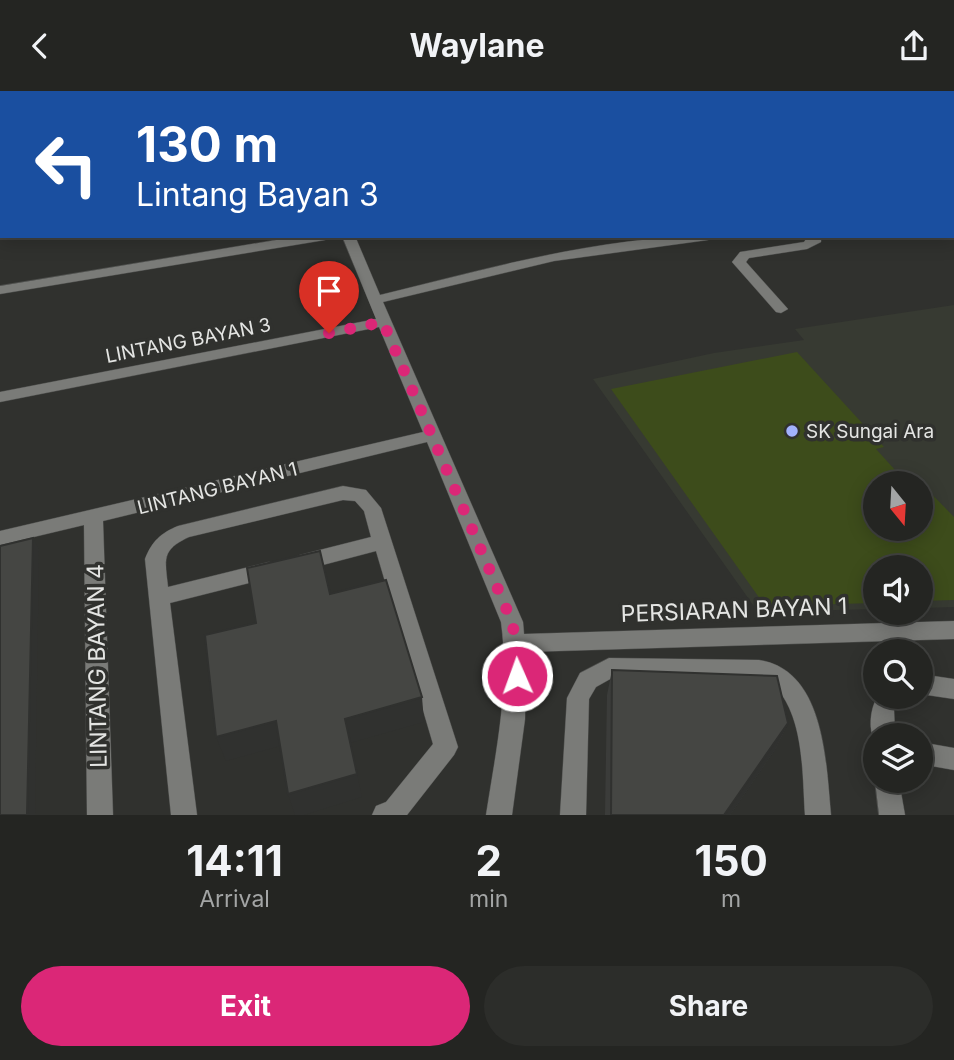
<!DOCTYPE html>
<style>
:root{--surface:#242522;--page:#2c2d2a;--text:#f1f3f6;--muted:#a3a5a5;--line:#414240;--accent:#db2777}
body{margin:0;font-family:Inter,sans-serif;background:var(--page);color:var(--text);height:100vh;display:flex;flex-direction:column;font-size:26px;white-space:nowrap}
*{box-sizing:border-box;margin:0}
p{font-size:23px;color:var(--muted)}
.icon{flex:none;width:38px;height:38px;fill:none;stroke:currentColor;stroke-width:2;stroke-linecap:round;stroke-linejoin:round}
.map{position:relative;height:724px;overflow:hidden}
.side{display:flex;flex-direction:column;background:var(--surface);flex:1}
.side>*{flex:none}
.hud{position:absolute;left:0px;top:0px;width:956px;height:147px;box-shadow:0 4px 18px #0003,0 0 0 2px var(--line);background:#1a4fa0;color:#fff;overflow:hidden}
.needle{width:46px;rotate:162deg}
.buttons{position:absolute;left:863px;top:380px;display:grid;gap:14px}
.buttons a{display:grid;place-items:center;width:70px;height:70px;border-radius:50%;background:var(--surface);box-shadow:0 4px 18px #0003,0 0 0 2px var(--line);font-size:35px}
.pin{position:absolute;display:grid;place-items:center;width:60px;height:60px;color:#fff;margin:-72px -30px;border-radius:50% 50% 50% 0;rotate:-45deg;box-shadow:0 0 7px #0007}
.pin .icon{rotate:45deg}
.me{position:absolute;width:77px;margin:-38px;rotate:358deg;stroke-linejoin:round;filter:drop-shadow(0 0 5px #0008)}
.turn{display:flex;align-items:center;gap:24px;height:147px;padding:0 21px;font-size:32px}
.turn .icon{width:91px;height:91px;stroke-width:2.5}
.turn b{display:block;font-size:49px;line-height:60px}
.eta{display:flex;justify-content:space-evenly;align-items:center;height:119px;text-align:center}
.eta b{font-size:42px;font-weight:700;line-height:49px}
.cta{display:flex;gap:14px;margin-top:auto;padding:14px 21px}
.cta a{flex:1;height:80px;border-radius:42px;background:var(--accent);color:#fff;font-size:28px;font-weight:700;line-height:80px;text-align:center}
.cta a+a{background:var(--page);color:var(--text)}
header{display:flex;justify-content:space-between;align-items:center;height:91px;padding:0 21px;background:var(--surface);font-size:32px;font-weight:700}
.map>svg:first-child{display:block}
</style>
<header><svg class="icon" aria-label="back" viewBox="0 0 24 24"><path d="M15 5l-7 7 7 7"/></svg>Waylane<svg class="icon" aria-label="share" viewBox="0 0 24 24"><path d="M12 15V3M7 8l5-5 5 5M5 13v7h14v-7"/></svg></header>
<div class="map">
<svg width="954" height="724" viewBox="0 0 954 724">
<rect width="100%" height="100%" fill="#30312e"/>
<path fill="#373a32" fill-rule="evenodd" d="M954 214V516L921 517 920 476H875V518L758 521 593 288 714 262 804 249 795 238ZM875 392H920V438H875Z"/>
<path fill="#3d4c1b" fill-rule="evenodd" d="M797 261 884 356 876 358 905 390 917 388 954 426V509L921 510 920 476H875V512L765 515 611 298ZM875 392H920V438H875Z"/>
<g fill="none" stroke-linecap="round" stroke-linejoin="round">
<defs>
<g id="minor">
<polygon points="450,0 487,0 488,2 451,2"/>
<polygon points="659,0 682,0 658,2"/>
<polygon points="837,0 849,0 850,2 838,2"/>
<rect x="0" y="9" width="2" height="6"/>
<polygon points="0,56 2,56 0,63"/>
<rect x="0" y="117" width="2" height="8"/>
<polygon points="300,145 331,145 325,149 0,203 0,195"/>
<path d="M342 145H355L380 204C490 177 601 145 714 145L708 149 554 170 383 211 523 531 524 543 954 530V548L526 561 525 628 512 724H486C496 659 510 597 501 531L427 351 103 430 113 724H87L84 434 0 454V440L423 341 379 236 0 311V301L376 228Z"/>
<polygon points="808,145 821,145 821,151 807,158 749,167 746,171 788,218 781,222 776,221 732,171 740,161 804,151"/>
<path d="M343 395 366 399 381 417 458 656 454 664 407 724H372L376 715 386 711 433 653 376 460 300 480 293 477 290 472 293 467 300 464 371 446 364 420 355 410 343 409 189 446C161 459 165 468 168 496L269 471 276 473 279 479 276 485 269 487 170 512 197 724H171L145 468C152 450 161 442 178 435Z"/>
<path d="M609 567 759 569C825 579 826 672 831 724H805C802 682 805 619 769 590L612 587 596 596 589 608 586 724H560L567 607 580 582Z"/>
<polygon points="920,583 954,588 954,608 920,603"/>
<path d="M877 606H900L894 618 895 644H875V652C868 638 870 619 877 606Z"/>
<polygon points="920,651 954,657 954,679 920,673"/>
<polygon points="875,690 899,690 905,724 879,724"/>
</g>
<g id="major">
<polygon points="61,0 98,0 99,2 62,2"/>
<polygon points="194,0 235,0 236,2 195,2"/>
<polygon points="736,0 748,0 735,2"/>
<polygon points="777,0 798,0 776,2"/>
<polygon points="809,0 821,0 822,2 810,2"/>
</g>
</defs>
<use href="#minor" stroke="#4d4e4c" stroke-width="1"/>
<use href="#major" stroke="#4d4e4c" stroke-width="1"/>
<use href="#minor" fill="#7a7b78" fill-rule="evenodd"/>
<use href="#major" fill="#8ca34e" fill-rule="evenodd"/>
</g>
<g fill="#3b3c3a">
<polygon points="922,0 954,0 954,42 954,2 925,2"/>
<polygon points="612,579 788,632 776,657 730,724 605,724 607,604"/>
</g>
<g fill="#30312f">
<polygon points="33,447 39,458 35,724 27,724"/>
<polygon points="422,606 424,631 350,652 345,628"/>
<polygon points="276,630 284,654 226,670 216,646"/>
<polygon points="788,632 776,657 730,724 724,724"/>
<polygon points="357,683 362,706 304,724 295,724 288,703"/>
</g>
<g fill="#454643" stroke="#30312f" stroke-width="2">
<polygon points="33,447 27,724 0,724 0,455"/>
<polygon points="320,460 330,503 386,489 422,606 345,628 357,683 288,703 276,630 216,646 205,544 256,532 247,477"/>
<polygon points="612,579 777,585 788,632 724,724 611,724"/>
</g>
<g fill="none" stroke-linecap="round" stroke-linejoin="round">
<polyline stroke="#db2777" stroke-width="12" stroke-dasharray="0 21.6" points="329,242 383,231 512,531 516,552 517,585"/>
</g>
<circle fill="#a2b2fd" stroke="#30312e" stroke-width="2.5" cx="792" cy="340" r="7"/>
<g text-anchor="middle" stroke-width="7" stroke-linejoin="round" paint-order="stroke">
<g font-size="19" fill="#e4e5e3" stroke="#30312e">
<text transform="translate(188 249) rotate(-11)" y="7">LINTANG BAYAN 3</text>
<text transform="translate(217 397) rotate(-14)" y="7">LINTANG BAYAN 1</text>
</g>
<g font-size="19" fill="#e4e5e3" stroke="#30312e" text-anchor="start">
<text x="806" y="347">SK Sungai Ara</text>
</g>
<g font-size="23" fill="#e4e5e3" stroke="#30312e">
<text transform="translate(734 519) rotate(-2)" y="8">PERSIARAN BAYAN 1</text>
<text transform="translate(97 575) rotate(-91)" y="8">LINTANG BAYAN 4</text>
</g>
</g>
</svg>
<div class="buttons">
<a><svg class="needle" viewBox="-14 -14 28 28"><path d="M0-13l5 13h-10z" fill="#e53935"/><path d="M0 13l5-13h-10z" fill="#a3a5a5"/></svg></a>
<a><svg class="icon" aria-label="sound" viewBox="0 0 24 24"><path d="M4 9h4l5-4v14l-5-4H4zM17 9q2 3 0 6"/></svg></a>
<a><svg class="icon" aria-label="search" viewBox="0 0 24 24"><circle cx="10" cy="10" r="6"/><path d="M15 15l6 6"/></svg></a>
<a><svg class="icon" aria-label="layers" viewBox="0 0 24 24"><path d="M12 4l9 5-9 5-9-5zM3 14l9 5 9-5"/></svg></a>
</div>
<div class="pin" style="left:329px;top:242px;background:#d93025"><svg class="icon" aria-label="arrive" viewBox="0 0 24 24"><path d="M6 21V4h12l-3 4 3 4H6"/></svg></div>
<svg class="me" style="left:517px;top:585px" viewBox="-20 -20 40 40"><circle r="17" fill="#db2777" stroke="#fff" stroke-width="3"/><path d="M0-11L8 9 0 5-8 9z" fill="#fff"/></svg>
<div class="hud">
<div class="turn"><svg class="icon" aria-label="left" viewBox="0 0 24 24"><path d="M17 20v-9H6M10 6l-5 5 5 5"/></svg><div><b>130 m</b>Lintang Bayan 3</div></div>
</div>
</div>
<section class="side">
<div class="eta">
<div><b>14:11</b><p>Arrival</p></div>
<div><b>2</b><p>min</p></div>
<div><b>150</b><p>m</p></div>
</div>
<div class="cta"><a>Exit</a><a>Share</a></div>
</section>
